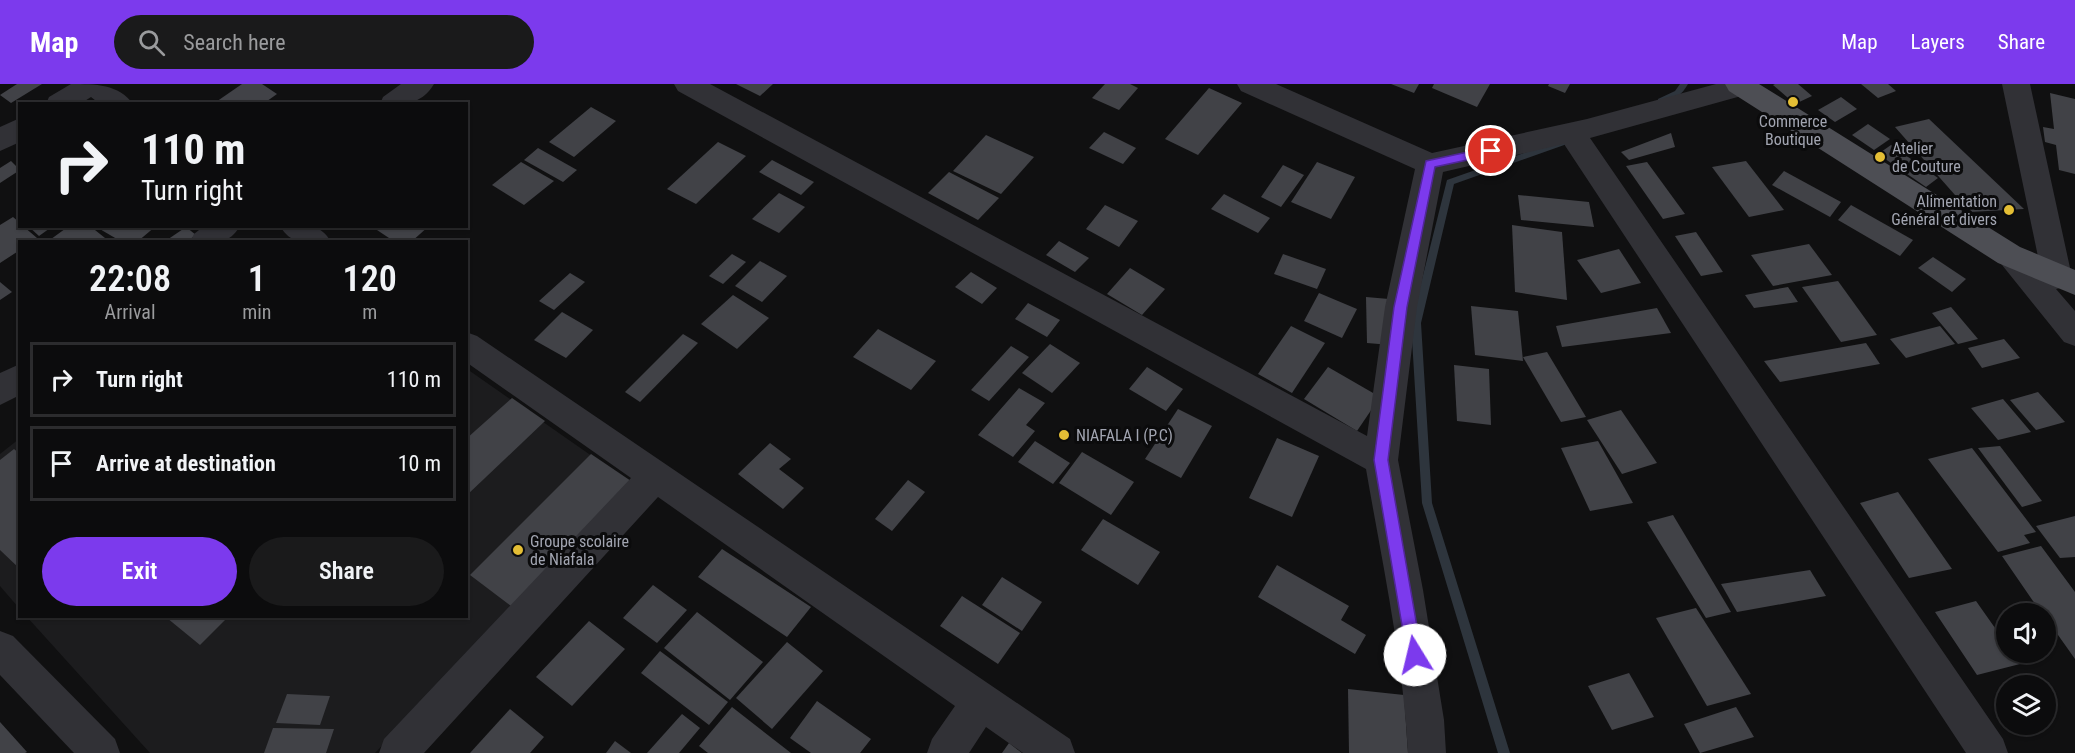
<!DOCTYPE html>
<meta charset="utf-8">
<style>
:root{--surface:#0c0c0d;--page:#1a1a1b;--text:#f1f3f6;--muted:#9a9b9d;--line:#2c2c2e;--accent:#7c3aed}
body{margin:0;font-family:"Roboto Condensed",sans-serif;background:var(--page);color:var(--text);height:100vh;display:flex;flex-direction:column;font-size:22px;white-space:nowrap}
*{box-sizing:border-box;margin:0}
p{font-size:20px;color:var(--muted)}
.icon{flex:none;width:33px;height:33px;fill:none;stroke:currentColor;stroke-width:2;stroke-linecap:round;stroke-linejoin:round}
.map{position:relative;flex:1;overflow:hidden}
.sheet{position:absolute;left:18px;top:156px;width:450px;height:378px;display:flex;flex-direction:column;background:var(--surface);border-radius:0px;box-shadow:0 2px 4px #0004,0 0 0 2px var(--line)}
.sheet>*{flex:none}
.banner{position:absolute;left:18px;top:18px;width:450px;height:126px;border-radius:0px;box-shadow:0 2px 4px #0004,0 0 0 2px var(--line);background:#0c0c0d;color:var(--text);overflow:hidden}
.controls{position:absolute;left:1996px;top:519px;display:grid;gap:12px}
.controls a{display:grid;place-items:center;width:60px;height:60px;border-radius:50%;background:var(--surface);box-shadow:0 2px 4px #0004,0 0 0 2px var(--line);font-size:30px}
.pin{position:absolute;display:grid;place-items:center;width:51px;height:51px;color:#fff;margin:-26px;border:3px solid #fff;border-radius:50%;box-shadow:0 2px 6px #0007}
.me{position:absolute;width:66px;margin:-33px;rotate:351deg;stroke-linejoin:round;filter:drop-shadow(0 0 4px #0008)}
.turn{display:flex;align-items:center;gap:21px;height:126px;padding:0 24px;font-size:27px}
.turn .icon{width:78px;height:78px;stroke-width:2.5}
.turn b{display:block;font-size:42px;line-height:51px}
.eta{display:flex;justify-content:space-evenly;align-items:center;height:102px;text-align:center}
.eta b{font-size:36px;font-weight:600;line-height:42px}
.cta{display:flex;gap:12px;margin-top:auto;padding:12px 24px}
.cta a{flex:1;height:69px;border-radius:36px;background:var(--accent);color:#fff;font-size:24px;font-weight:600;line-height:69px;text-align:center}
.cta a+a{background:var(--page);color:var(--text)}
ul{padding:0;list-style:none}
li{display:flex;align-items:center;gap:18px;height:75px;margin:0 12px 9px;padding:0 12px;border:3px solid var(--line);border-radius:0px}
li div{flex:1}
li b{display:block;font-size:22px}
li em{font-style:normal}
header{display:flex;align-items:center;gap:36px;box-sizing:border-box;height:84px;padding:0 30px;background:var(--accent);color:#fff}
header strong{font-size:28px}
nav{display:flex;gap:33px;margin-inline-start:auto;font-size:21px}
.search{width:420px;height:54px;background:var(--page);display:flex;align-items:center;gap:15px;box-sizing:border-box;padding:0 21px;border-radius:33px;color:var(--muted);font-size:22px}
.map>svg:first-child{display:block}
</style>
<header>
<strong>Map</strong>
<div class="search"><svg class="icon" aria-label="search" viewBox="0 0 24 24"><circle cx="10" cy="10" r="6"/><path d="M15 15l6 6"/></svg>Search here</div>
<nav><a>Map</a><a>Layers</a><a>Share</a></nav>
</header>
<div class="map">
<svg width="2075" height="669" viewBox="0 0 2075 669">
<rect width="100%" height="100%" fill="#101011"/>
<g fill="#1c1c1e">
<polygon points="467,285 632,400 375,669 150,669 27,533 466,532"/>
<polygon points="19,355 19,524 0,502 0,370"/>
</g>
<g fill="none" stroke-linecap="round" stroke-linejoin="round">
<g fill="#2e353d" fill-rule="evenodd">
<path d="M1680 0H1688C1682 11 1671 20 1658 19V15L1675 7Z"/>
<polygon points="1564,55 1568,58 1567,60 1454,100 1421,239 1432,419 1510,669 1498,669 1422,419 1411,239 1447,96"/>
</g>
</g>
<g fill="#414247">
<polygon points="17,0 42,0 11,19 0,11"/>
<polygon points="242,0 262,0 277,10 263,20 213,20"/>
<polygon points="736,0 773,0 760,12"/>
<polygon points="1105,0 1130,0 1138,4 1119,26 1092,14"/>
<polygon points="1391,0 1419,0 1414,9"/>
<polygon points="1434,0 1490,0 1477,23 1432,4"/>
<polygon points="1549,0 1570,0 1565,9 1548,2"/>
<polygon points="1775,0 1798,0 1812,12 1795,20 1773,1"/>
<polygon points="1861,0 1888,0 1896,7 1878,14"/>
<polygon points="1209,4 1242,19 1198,71 1165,55"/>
<polygon points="2050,9 2075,15 2075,90 2059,86 2056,61 2045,58 2043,43 2054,45"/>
<polygon points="1841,13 1857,25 1835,38 1818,26"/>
<polygon points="591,23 616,37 574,73 549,58"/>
<polygon points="1929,35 2024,125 1970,128 1895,43"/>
<polygon points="1868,40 1890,55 1874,66 1852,51"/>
<polygon points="1104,48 1136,64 1123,80 1089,64"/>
<polygon points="1671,49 1675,63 1629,76 1621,68"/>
<polygon points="986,51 1034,73 1001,110 953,87"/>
<polygon points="718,58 746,72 696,120 667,105"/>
<polygon points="1891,61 1938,94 1926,103 1878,70"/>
<polygon points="538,64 577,86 563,98 524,76"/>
<polygon points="772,76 814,98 801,111 759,88"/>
<polygon points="11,77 20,86 0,99 0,84"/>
<polygon points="1746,77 1784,126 1749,133 1712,83"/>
<polygon points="521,78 554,97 524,121 492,101"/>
<polygon points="1317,78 1355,93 1331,135 1291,118"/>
<polygon points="1647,78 1685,130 1663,135 1626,82"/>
<polygon points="1283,81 1304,91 1281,123 1261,113"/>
<polygon points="1784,87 1841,118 1830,133 1772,101"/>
<polygon points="949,88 999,114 978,136 928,109"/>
<polygon points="779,109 805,123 779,149 752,135"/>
<polygon points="1224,110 1270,134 1258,149 1211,125"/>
<polygon points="1518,111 1589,118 1594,143 1521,136"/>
<polygon points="1105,121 1138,137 1119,163 1086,145"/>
<polygon points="1851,121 1913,156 1900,172 1838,136"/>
<polygon points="13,133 20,139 20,142 23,142 37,154 33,158 20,158 20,166 0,179 0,141"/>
<polygon points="1512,141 1562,148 1567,216 1515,208"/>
<polygon points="28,142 53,142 39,152"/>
<polygon points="69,142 90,142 110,158 47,158"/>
<polygon points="100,142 156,142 137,158 122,158 98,144"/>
<polygon points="371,142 429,142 411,158 395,158"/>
<polygon points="186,143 196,151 186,158 164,158"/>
<polygon points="1696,148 1723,188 1701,192 1675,152"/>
<polygon points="1059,157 1089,174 1075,188 1046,171"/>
<polygon points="1809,160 1832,191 1773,202 1751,171"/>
<polygon points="1619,165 1641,199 1601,209 1577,176"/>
<polygon points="732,170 746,178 723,200 709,192"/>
<polygon points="1283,170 1326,185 1317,205 1274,190"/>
<polygon points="1933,173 1966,195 1952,208 1918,184"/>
<polygon points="760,177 787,192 762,218 735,202"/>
<polygon points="1130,184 1165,205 1142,231 1107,210"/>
<polygon points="971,188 997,204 982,220 955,203"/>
<polygon points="570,189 585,198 554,226 539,217"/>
<polygon points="1838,197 1877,251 1841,258 1802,203"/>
<polygon points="0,198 12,208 0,216"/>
<polygon points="1788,203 1798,218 1754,224 1745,211"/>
<polygon points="1319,209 1357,225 1342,254 1304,237"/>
<polygon points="733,211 769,234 737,265 701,240"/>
<polygon points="1366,213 1389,215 1391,261 1367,259"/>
<polygon points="1028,219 1060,236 1047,253 1015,235"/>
<polygon points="1471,222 1518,227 1523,277 1475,271"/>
<polygon points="1951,223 1978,255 1958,260 1932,229"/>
<polygon points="1657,224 1671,249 1562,263 1556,242"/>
<polygon points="562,228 593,246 566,274 534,256"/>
<polygon points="1291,242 1325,259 1292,309 1258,290"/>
<polygon points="1940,242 1955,260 1906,274 1890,255"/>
<polygon points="878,245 936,277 911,306 853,273"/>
<polygon points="683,250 698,259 640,318 625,308"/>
<polygon points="2004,255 2020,274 1982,284 1968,264"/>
<polygon points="1866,259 1880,280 1780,298 1764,277"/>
<polygon points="1050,260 1080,279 1052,309 1022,289"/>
<polygon points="1011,262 1029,273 989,317 971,306"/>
<polygon points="1547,268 1586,333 1561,338 1523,273"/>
<polygon points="1454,281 1489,285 1491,341 1457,337"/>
<polygon points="1147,283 1183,305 1166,327 1129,305"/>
<polygon points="1328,283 1380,313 1357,347 1304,315"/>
<polygon points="1019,304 1045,319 1026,341 1035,347 1013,373 978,351"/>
<polygon points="2038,308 2065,338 2036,346 2010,316"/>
<polygon points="512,314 545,337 466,412 466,355"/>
<polygon points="2003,315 2031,348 1998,356 1971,324"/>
<polygon points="1178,325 1212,342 1181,394 1145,375"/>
<polygon points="1621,326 1657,379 1622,390 1587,336"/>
<polygon points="1277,354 1319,372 1292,433 1249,414"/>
<polygon points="1035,357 1070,379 1053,400 1018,378"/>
<polygon points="1598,357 1633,419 1590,427 1561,364"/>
<polygon points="770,359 791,375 779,385 804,404 783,425 738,390"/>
<polygon points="2000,362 2042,417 2022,423 1978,364"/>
<polygon points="1972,364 2036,448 2024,451 2030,459 1998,468 1928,375"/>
<polygon points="14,365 20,370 20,485 0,466 0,376"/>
<polygon points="1082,368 1134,398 1111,431 1059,399"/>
<polygon points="591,370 631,397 511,522 470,491"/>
<polygon points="908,396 925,408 892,447 875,435"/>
<polygon points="1898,408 1952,485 1909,494 1860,419"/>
<polygon points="1673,431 1731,528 1706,534 1647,438"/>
<polygon points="2075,432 2075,473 2060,474 2036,442"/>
<polygon points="1103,435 1160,468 1138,501 1081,466"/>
<polygon points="2041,462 2075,508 2075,575 2046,534 2046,530 2042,530 2002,472"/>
<polygon points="722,465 811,523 787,553 698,493"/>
<polygon points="1277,481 1349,522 1341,536 1366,551 1355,570 1258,513"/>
<polygon points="1810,486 1826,512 1737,528 1721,500"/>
<polygon points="1002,493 1042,518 1022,547 982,521"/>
<polygon points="653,501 687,526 657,559 623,534"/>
<polygon points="962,512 1020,549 998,580 940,542"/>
<polygon points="1976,517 2007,561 2007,568 2012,568 2020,580 1977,591 1935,528"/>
<polygon points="1696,524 1751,610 1707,622 1656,534"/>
<polygon points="697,528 763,578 730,616 664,564"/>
<polygon points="169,532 229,532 200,561 167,534"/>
<polygon points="589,537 625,565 572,622 536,593"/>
<polygon points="787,558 823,587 772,645 736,614"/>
<polygon points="660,567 728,618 709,641 641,589"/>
<polygon points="1629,589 1654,633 1612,646 1588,602"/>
<polygon points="1348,605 1404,611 1408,669 1349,669"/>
<polygon points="287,610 330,612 320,641 276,639"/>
<polygon points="817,617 871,655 860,669 811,669 790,654"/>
<polygon points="732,623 791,669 708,669 699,662"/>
<polygon points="1736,623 1754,653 1700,669 1684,640"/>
<polygon points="510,625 544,653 530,669 470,669"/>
<polygon points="682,630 700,644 679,669 647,669"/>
<polygon points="0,638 27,668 25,669 0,669"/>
<polygon points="273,644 334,645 326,669 264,669"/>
<polygon points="615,657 631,669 606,669"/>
<polygon points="1009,659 1022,669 1002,669"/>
</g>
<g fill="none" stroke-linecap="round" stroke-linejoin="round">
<g fill="#313136" fill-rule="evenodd">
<path d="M71 0C95 0 119 0 133 20H100L91 13 80 20H46L49 13Z"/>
<path d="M401 0H434C421 22 402 20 380 20L383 13Z"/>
<path d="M674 0H710L1367 352 1385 223 1415 85 1241 7 1237 0H1276L1432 69 1587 35 1716 0H1754L1752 9 1590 54 2003 655 2008 669H1966L1564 60 1443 88 1417 223 1398 376 1423 506 1444 636 1446 669H1408C1403 574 1382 478 1366 385L678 7Z"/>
<path d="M2002 0H2030L2072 193 2068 202 2056 205 2075 227V262L2064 258 1994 171 1998 163C2020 156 2028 172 2041 187Z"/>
<polygon points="20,34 20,58 0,67 0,43"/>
<path d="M204 142H240C228 163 211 158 190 158L194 150Z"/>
<path d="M280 142C301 142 320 137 331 158 310 158 292 163 280 142Z"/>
<polygon points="466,248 477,252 1070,655 1075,669 1023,669 986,643 969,669 927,669 932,655 955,622 658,413 424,669 379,669 384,655 631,394 466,278"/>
<polygon points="20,280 20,311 0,321 0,289"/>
<polygon points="0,547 13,552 115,655 120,669 74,669 0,591"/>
</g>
<polygon fill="#4d4e54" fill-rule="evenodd" points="1725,0 1759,0 2020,163 2075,186 2075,211 1998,179 1729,7"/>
</g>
<polygon fill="#7c3aed" stroke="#51269a" stroke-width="1.5" points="1491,63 1497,67 1495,70 1435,83 1407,223 1388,376 1422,571 1420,576 1415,578 1409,576 1407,571 1374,376 1394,223 1426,77"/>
<g fill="#e4be35" stroke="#0b0b0c" stroke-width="2">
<circle cx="1793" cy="18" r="6"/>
<circle cx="1880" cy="73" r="6"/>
<circle cx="2009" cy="126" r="6"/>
<circle cx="1064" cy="351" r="6"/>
<circle cx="518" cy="466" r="6"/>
</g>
<g text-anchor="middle" stroke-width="6" stroke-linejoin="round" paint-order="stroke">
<g font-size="16" fill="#a2a5b1" stroke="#0b0b0c" text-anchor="start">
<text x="1793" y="43" text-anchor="middle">Commerce<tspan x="1793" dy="18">Boutique</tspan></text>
<text x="1892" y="70">Atelier<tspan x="1892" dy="18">de Couture</tspan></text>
<text x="1997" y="123" text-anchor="end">Alimentation<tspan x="1997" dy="18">Général et divers</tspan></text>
<text x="1076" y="357">NIAFALA I (P.C)</text>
<text x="530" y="463">Groupe scolaire<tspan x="530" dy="18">de Niafala</tspan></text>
</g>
</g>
</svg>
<div class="controls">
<a><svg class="icon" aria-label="sound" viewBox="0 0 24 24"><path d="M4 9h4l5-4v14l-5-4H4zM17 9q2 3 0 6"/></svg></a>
<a><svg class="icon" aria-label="layers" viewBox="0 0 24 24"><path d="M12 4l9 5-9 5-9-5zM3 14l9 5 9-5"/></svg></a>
</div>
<div class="pin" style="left:1491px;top:67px;background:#d93025"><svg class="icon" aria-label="arrive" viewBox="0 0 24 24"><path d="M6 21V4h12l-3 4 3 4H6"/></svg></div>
<svg class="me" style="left:1415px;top:571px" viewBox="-20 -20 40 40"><circle r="19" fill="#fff"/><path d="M0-13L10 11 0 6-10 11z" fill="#7c3aed"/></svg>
<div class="banner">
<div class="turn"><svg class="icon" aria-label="right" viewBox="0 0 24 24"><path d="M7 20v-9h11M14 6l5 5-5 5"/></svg><div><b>110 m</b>Turn right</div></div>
</div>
<section class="sheet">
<div class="eta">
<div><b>22:08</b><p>Arrival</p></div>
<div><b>1</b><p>min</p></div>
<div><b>120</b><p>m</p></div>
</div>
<ul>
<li><svg class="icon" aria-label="right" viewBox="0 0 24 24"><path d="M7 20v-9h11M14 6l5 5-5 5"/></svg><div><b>Turn right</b></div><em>110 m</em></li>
<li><svg class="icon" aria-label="arrive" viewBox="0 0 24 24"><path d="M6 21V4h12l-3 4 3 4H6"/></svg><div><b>Arrive at destination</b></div><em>10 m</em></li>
</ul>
<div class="cta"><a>Exit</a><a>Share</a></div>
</section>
</div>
